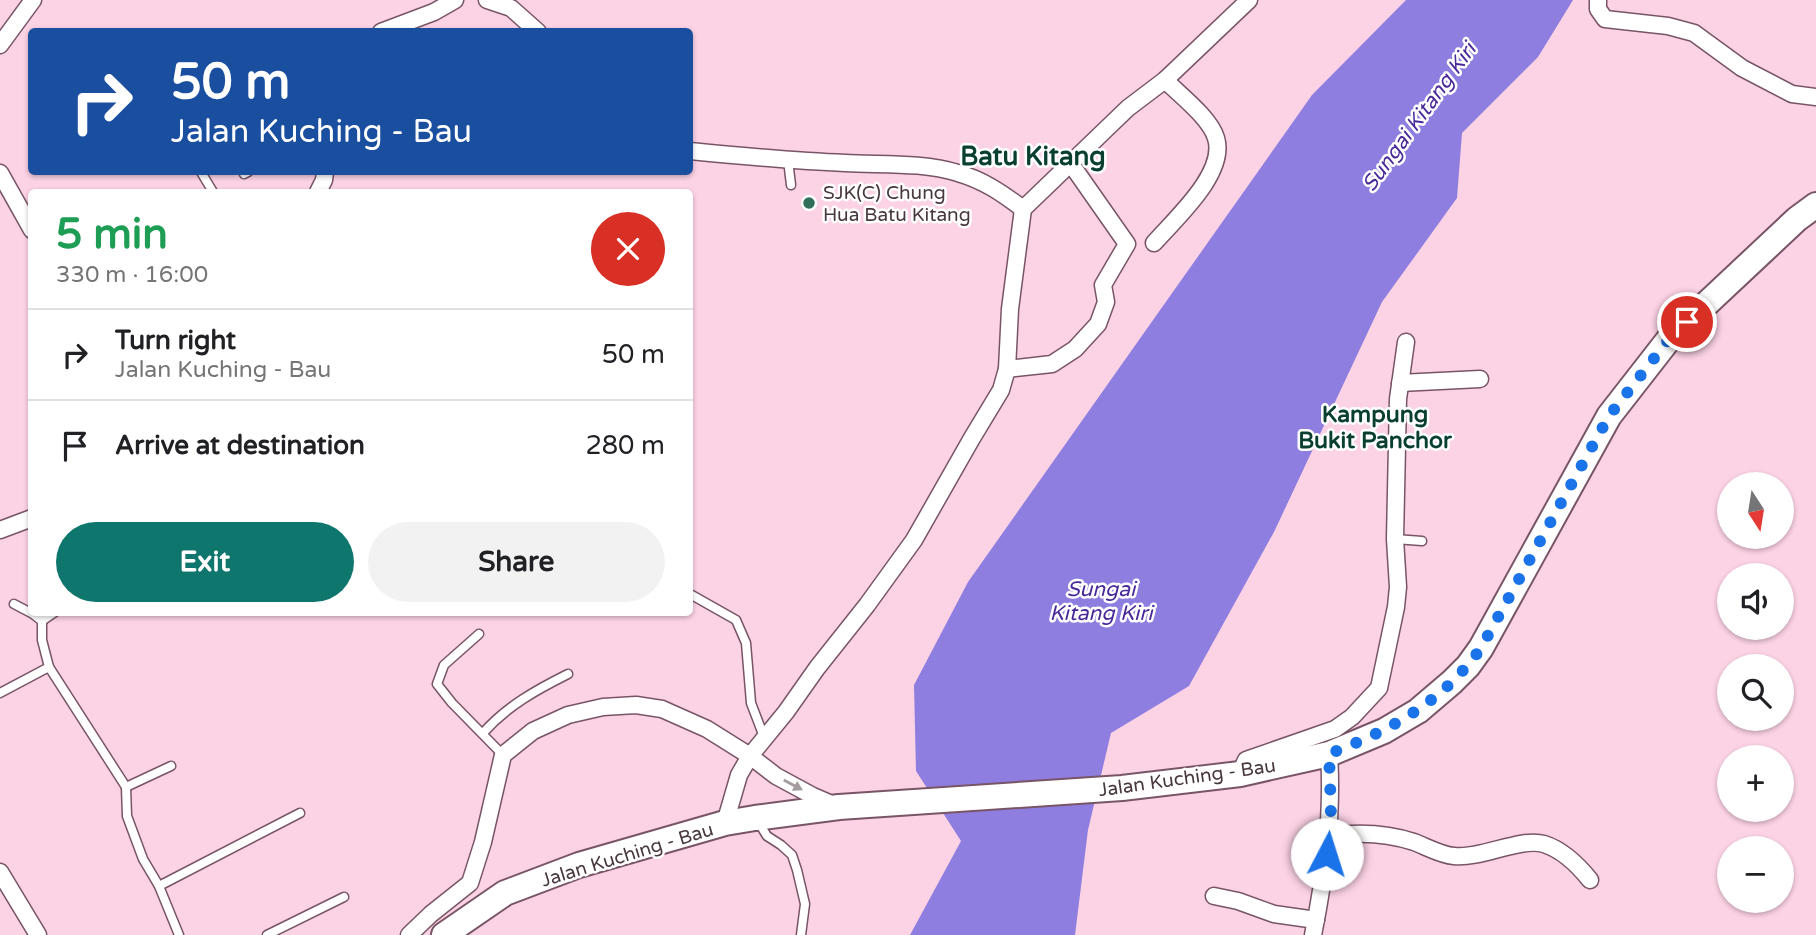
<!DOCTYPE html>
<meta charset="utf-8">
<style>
:root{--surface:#fff;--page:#f2f2f2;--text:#202124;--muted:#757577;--line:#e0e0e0;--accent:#0f766e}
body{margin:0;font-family:"Varela Round",sans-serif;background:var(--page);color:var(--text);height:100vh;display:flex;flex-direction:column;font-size:26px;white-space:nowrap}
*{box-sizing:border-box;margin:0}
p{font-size:23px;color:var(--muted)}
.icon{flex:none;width:38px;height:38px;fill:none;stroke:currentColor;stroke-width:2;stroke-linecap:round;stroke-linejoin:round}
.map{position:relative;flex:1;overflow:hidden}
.side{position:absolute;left:28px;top:189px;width:665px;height:427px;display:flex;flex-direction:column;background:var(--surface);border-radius:7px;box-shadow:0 2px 5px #0004}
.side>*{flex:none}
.banner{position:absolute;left:28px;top:28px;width:665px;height:147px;border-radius:7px;box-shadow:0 2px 5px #0004;background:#1a4fa0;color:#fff;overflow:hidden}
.needle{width:46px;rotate:168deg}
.controls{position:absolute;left:1717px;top:472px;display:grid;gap:14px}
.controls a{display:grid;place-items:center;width:77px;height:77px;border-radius:50%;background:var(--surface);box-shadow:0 2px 5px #0004;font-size:35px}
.pin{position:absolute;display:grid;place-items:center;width:60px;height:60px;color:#fff;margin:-30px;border:4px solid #fff;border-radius:50%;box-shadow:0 2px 7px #0007}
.me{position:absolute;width:77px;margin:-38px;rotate:5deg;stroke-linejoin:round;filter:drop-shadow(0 0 5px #0008)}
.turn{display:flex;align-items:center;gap:24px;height:147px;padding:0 28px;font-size:32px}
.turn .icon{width:91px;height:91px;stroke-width:2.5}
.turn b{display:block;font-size:49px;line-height:60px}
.round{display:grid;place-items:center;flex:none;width:74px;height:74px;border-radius:37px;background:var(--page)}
.head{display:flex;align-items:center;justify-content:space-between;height:119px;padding:0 28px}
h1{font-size:42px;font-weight:800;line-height:52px;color:#1e9e55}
.primary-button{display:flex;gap:14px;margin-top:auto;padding:14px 28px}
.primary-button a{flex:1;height:80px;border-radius:42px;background:var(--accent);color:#fff;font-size:28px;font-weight:800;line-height:80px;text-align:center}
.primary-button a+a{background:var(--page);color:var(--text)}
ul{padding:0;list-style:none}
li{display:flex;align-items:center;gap:21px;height:91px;padding:0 28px;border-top:2px solid var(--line)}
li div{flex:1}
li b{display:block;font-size:26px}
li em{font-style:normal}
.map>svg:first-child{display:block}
</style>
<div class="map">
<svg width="1816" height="935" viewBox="0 0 1816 935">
<rect width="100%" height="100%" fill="#fcd2e5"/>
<polygon fill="#8e7edf" points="1406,0 1573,0 1538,57 1462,133 1457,198 1382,302 1274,532 1189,686 1111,733 1088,830 1075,935 910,935 961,841 916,771 914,685 968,582 1312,95"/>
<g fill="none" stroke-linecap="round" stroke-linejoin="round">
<defs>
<g id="service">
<polyline points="788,160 791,185"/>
<polyline points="201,172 213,192"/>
<polyline points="244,174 248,172"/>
<polyline points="1395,539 1422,541"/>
<polyline points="690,594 736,620 746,643 751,703 764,737"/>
<polyline points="14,604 33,614 42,621 42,640 49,667"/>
<polyline points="42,621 55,612"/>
<polyline points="479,634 444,665 437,684 452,703 503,755"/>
<polyline points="0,693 49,667 126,787 127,816 143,859 159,886 179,935"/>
<path d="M483 733C507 706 536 690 568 674"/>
<polyline points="126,787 171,766"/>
<polyline points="759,823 767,836 781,845 792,855 797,870 805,904 801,935"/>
<polyline points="159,886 300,813"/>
<polyline points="267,935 344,897"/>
</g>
<g id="minor">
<polyline points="487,0 511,8 538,32"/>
<polyline points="1598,0 1598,9 1605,19 1668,26 1694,33 1742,68 1792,94 1816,97"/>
<polyline points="381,32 434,12 455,0"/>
<polyline points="0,45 33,0"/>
<path d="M690 151C741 156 793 161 845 163 881 165 924 162 958 173 983 180 1002 193 1023 209"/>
<polyline points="0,173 32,230"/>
<polyline points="318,192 324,180 325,172"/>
<path d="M1154 243C1175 219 1227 173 1216 138 1210 118 1180 95 1165 80"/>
<polyline points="1007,369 1052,364 1075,349 1098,324 1106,302 1103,285 1127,244 1071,164"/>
<polyline points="1400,383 1480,379"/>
<polyline points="0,530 32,518"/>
<polyline points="1240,774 1246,760 1335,729 1352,717 1379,688 1396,607 1398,587 1395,539 1398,399 1406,342"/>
<polyline points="725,823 739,775 750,756 786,712 817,668 867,605 914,540 972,438 1001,390 1007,369 1010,309 1023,209 1128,108 1165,80 1249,0"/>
<path d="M1329 836C1357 832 1387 833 1414 842 1427 847 1441 855 1454 856 1481 859 1521 837 1544 844 1563 850 1578 865 1590 880"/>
<polyline points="0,872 38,935"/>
<polyline points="1214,896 1238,901 1274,914 1316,920"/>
<polyline points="409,935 431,914 470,883 483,842 503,755 533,731 568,715 603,707 636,705 662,709 707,729 750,756 776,776 813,796 836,806"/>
<path d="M1313 935C1325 875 1333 816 1329 754"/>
</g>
<polyline id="primary" points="444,935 505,893 579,865 725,823 755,818 839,807 1122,788 1240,774 1329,754 1384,731 1418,711 1452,682 1468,666 1481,648 1609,416 1669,339 1797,219 1816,205"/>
</defs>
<use href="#service" stroke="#785566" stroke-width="11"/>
<use href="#minor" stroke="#785566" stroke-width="19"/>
<use href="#primary" stroke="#785566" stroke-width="28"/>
<use href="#service" stroke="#fff" stroke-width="8"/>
<use href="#minor" stroke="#fff" stroke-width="16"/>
<use href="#primary" stroke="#fff" stroke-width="24"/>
</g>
<defs><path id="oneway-solid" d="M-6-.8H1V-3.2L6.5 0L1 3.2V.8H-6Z" transform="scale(1.75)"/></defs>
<use fill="#a39b9e" href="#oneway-solid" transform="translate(793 785) rotate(28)"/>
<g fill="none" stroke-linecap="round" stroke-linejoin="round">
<path stroke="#1a73e8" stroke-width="12" stroke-dasharray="0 21.6" d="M1327 854 1331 809 1329 754C1390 730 1442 703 1481 648L1609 416 1669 339 1687 322"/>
</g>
<circle fill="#326f5b" stroke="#fff" stroke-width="2.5" cx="809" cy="203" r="7"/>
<g text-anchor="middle" stroke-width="5" stroke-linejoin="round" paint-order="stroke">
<g font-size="19" fill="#47373e" stroke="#fff" text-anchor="start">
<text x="823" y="199">SJK(C) Chung<tspan x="823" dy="22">Hua Batu Kitang</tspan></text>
</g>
<g font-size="19" fill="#47373e" stroke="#fff">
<text transform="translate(1187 777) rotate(-8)" y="7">Jalan Kuching - Bau</text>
<text transform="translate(627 854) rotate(-17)" y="7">Jalan Kuching - Bau</text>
</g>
<g font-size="21" font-style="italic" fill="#49299a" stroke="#fff">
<text transform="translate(1419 117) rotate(-54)" y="7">Sungai Kitang Kiri</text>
<text x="1101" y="596">Sungai<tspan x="1101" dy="24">Kitang Kiri</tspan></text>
</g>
<g font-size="23" font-weight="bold" fill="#093f30" stroke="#fff">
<text x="1375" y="422">Kampung<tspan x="1375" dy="26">Bukit Panchor</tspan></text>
</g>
<g font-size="26" font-weight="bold" fill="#093f30" stroke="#fff">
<text x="1033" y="165">Batu Kitang</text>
</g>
</g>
</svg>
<div class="controls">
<a><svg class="needle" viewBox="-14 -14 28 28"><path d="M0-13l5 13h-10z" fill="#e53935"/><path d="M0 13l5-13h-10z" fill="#757577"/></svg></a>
<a><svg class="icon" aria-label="sound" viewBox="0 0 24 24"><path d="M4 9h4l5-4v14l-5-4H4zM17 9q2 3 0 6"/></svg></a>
<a><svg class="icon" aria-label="search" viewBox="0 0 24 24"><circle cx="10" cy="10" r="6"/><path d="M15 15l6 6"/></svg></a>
<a>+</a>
<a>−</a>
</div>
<div class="pin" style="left:1687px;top:322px;background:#d93025"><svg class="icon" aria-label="arrive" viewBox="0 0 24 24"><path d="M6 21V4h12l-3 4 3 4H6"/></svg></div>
<svg class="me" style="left:1327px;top:854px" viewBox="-20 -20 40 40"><circle r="19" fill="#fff"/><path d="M0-13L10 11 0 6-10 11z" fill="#1a73e8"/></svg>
<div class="banner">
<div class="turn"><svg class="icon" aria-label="right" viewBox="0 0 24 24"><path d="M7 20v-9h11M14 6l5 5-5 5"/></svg><div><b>50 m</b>Jalan Kuching - Bau</div></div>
</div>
<section class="side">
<div class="head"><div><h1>5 min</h1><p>330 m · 16:00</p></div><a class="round" style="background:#d93025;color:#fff"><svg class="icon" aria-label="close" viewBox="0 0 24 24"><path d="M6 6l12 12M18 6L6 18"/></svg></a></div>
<ul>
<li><svg class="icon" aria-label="right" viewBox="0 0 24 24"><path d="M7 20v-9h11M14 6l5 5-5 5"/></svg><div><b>Turn right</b><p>Jalan Kuching - Bau</p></div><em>50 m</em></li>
<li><svg class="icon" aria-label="arrive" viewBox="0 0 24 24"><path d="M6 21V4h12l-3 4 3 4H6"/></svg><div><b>Arrive at destination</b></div><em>280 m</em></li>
</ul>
<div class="primary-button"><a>Exit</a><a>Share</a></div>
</section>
</div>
